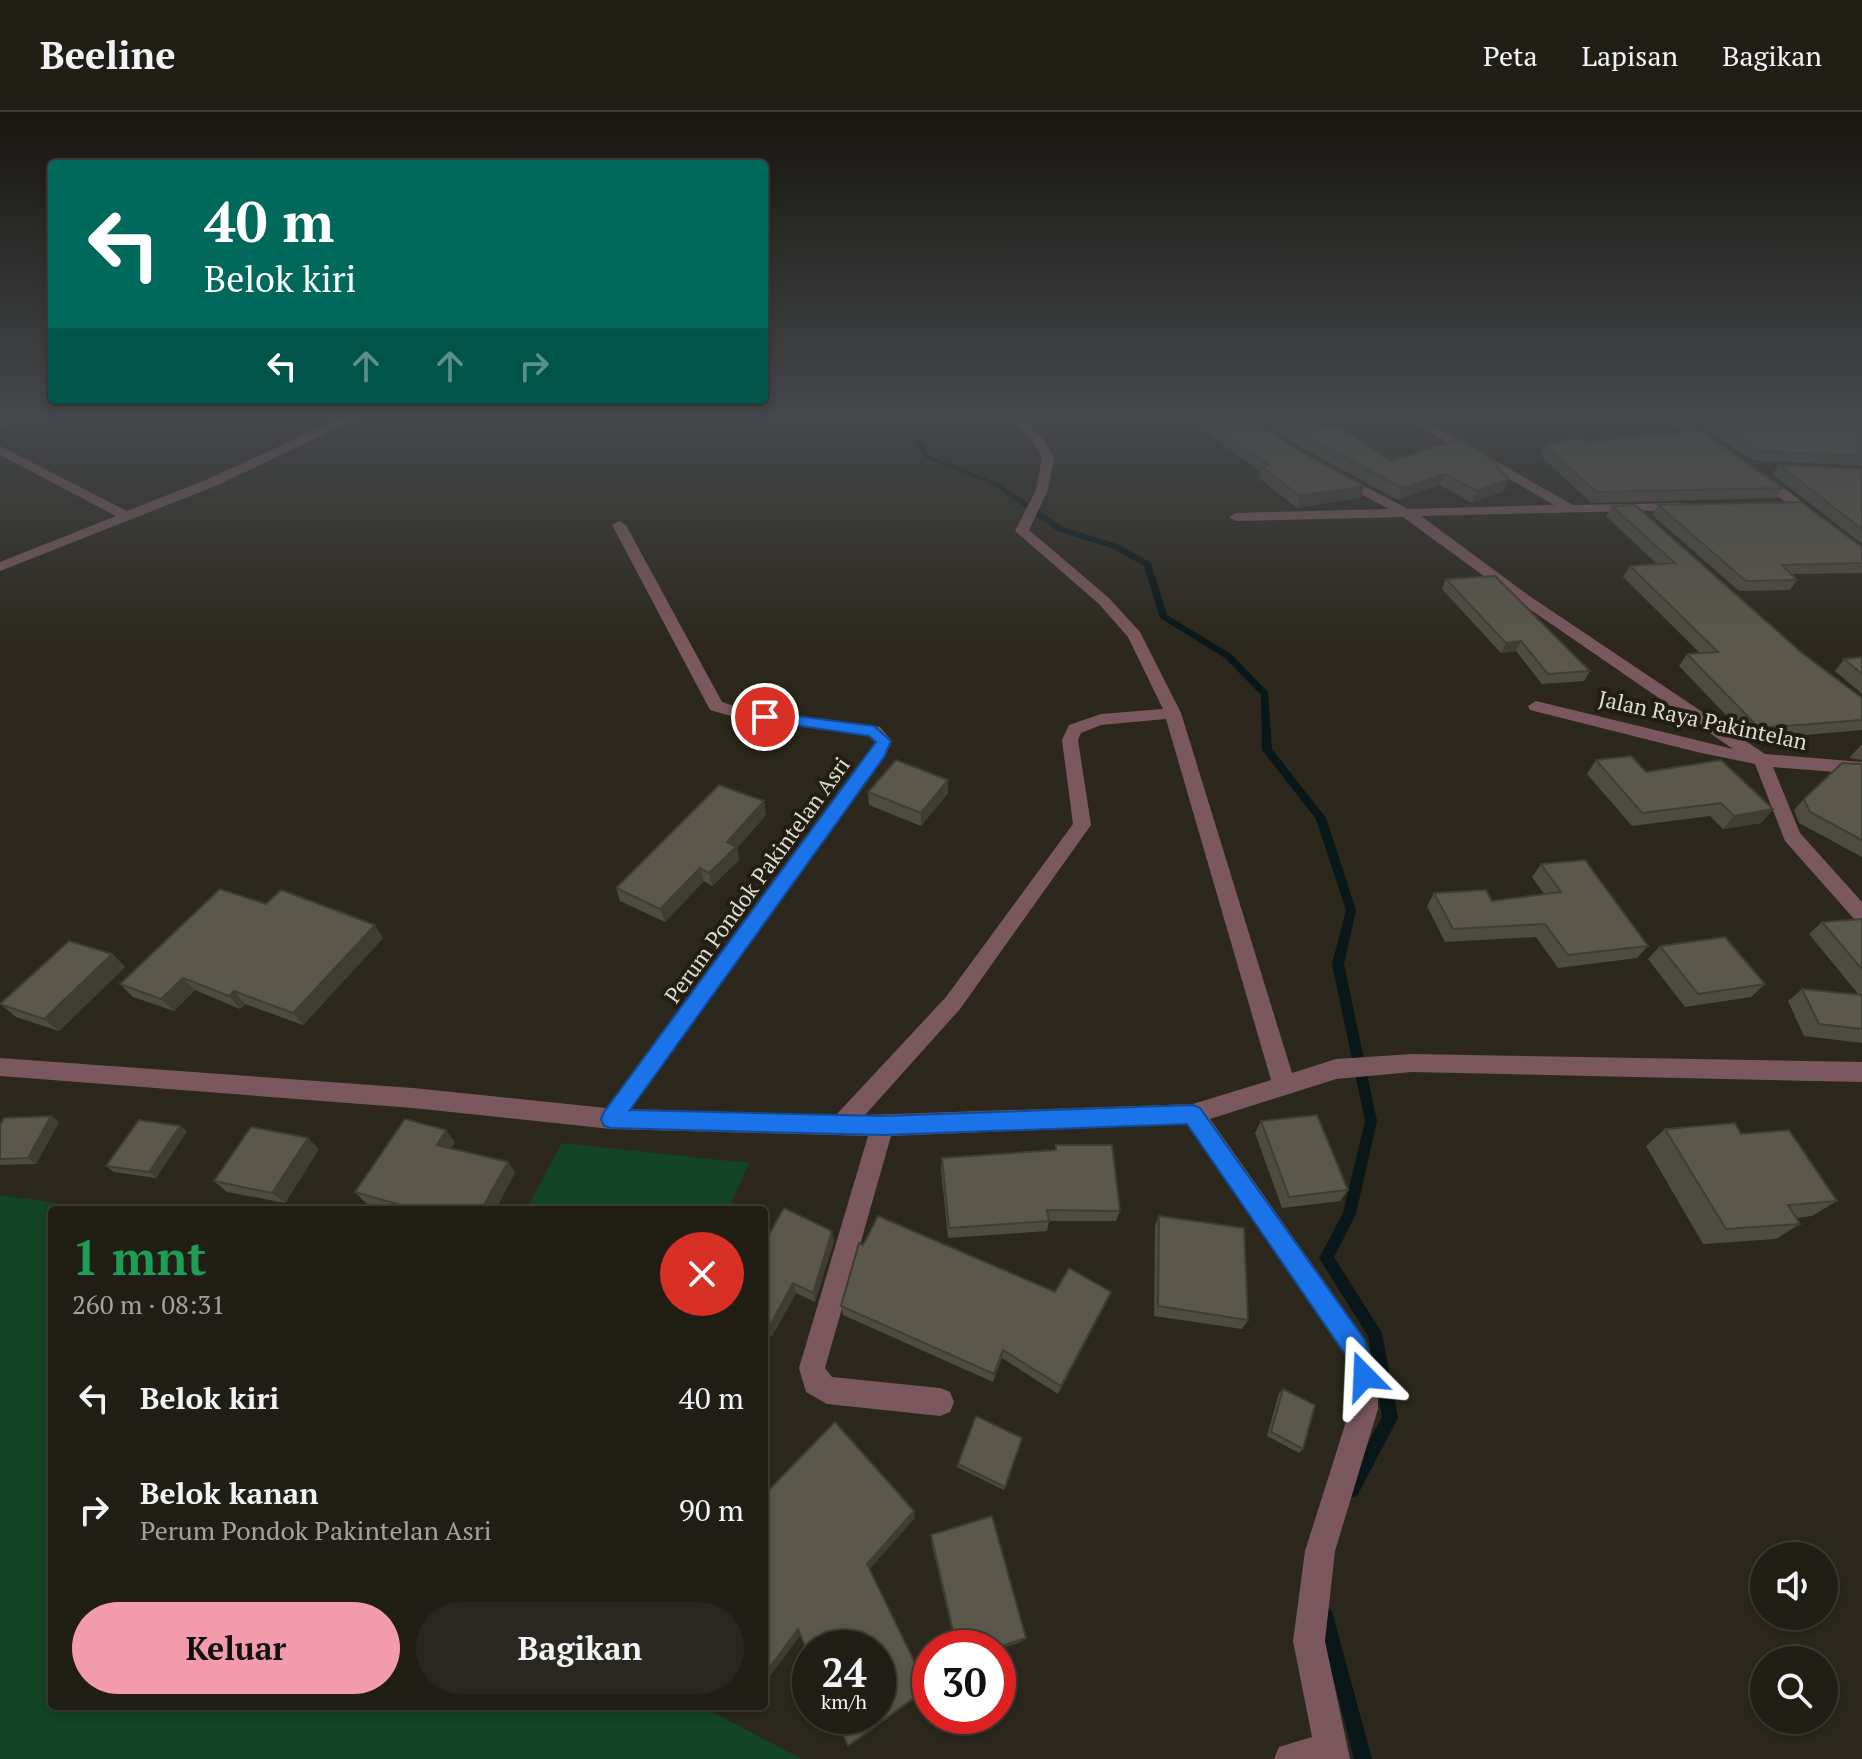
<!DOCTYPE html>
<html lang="id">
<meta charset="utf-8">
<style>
:root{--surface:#211e16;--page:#29271f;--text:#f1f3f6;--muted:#a2a2a1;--line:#3e3c35;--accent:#f39aac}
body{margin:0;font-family:"PT Serif",serif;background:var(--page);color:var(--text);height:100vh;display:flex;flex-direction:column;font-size:30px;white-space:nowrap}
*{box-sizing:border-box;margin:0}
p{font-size:26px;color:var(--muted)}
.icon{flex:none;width:44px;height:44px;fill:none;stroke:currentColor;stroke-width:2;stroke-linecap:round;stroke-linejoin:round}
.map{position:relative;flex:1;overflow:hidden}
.side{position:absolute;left:48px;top:1094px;width:720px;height:504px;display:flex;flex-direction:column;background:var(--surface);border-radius:8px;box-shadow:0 4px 12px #0003,0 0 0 2px var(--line)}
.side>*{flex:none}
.guide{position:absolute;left:48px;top:48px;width:720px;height:244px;border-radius:8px;box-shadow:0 4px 12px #0003,0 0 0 2px var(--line);background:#00695c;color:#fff;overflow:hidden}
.buttons{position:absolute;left:1750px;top:1430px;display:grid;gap:16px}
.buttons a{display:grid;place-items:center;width:88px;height:88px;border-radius:50%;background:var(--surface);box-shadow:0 4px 12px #0003,0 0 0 2px var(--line);font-size:40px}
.speed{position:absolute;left:792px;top:1518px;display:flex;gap:16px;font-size:40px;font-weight:700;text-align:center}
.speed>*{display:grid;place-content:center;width:104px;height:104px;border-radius:50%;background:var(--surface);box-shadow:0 4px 12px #0003,0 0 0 2px var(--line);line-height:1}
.speed small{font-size:20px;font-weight:400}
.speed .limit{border:12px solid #d22;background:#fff;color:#111}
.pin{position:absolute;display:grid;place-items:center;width:68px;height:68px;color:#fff;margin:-34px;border:4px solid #fff;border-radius:50%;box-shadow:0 2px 8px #0007}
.me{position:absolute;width:88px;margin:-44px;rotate:339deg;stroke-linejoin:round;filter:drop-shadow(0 0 6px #0008)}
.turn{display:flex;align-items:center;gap:28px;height:168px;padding:0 24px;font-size:36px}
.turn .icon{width:104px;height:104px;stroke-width:2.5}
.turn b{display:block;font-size:56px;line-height:68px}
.lanes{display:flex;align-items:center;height:76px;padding:0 24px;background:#0003;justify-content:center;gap:40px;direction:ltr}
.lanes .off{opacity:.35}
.round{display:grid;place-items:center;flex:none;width:84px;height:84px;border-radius:42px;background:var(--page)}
.head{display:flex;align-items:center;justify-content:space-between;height:136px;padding:0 24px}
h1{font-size:48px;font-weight:600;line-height:60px;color:#1e9e55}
.action{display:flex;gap:16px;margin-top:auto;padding:16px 24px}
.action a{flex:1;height:92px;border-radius:48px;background:var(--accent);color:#111;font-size:32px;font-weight:600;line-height:92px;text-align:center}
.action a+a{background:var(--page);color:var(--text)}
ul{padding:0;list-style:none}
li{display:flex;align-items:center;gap:24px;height:112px;padding:0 24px}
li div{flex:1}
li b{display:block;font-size:30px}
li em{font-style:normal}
header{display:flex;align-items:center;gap:48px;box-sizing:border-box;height:112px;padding:0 40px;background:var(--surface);border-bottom:2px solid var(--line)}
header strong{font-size:38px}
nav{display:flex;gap:44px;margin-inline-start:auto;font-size:28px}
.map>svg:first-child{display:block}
</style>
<header>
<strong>Beeline</strong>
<nav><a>Peta</a><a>Lapisan</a><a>Bagikan</a></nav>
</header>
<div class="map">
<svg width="1862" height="1647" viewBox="0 0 1862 1647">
<rect width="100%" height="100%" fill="#2c281d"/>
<g fill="#134424">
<polygon points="562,1031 749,1051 728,1098 526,1098"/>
<polygon points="0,1083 105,1098 52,1098 52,1594 701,1594 802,1647 0,1647"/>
</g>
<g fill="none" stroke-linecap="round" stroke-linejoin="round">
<g fill="#091719" fill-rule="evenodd">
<polygon points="905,301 911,301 910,308 930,344 998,371 1063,415 1120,433 1151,451 1167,503 1231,542 1268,580 1272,637 1326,706 1356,798 1344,852 1377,1009 1356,1102 1334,1145 1382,1221 1398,1306 1357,1384 1351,1386 1345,1384 1343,1378 1382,1305 1368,1224 1319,1146 1343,1101 1365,1009 1332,852 1346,798 1316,707 1262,638 1261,583 1225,546 1160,506 1144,454 1114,437 1057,419 994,373 925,346 904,308"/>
<polygon points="1325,1495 1331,1497 1333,1503 1372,1647 1354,1647 1317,1503 1319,1497"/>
</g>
<g fill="#7a585e" fill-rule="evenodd">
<polygon points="352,301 368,301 218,373 0,459 0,450 116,404 0,343 0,334 127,399 208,367"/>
<path d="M999 301C1025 301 1042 324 1054 345L1048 378 1029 418 1109 486 1140 520 1181 601 1292 961 1336 947 1412 942 1862 950V970L1412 960 1336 967 1210 1007 1365 1227 1378 1264V1297L1335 1439 1325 1529 1350 1647H1274L1279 1635 1312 1625 1293 1529 1305 1439 1350 1297V1264L1344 1242 1187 1012 891 1024 825 1256 832 1265 940 1276 950 1280 954 1290 950 1300 940 1304 827 1292 806 1280 799 1256 868 1024 611 1017 413 996 0 964V946L413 976 606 996 875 630 869 624 738 606 710 598 612 413 619 409 626 413 722 590 740 596 874 614 880 615 892 629 885 645 631 997 836 1003 946 885 1073 712 1062 628 1069 613 1101 602 1163 597 1128 525 1099 492 1015 419 1036 378 1042 345 1032 328ZM1166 607 1271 968 1193 992 865 1003 960 897 1091 713 1078 628 1081 621 1101 613Z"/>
<polygon points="1396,301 1411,301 1573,393 1686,391 1688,394 1681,398 1421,404 1528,483 1765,642 1862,650 1862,662 1773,655 1800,721 1862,790 1862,811 1855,808 1785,729 1755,652 1697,640 1530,598 1528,594 1536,589 1733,637 1518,489 1403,405 1236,409 1229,405 1236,401 1389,397 1335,368 1335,362 1339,361 1408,397 1554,393"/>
<polygon points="1657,301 1672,301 1720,333 1710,336"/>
<polygon points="1756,361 1764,361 1819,403 1819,409 1809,409 1756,367"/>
</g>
</g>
<g fill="#4e4b40">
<polygon points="1180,301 1245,301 1361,385 1297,396 1259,366 1261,360"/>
<polygon points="1252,301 1299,301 1325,317 1391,349 1509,367 1504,379 1472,391 1440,373 1398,388 1306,338"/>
<polygon points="1682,301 1862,301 1862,354 1753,348 1700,315"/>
<polygon points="1585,330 1783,376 1776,386 1591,391 1540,343 1545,333"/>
<polygon points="1779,353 1862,357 1862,432 1772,362"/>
<polygon points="1658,393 1862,435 1862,461 1792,462 1797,468 1790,478 1739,479 1652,403"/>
<polygon points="1612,394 1862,586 1862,618 1750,628 1679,554 1687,542 1700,541 1623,465 1630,454 1657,452 1606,404"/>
<polygon points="1446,467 1590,559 1584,569 1542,572 1516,539 1501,541 1442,477"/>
<polygon points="1862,545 1862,582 1835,559 1844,547"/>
<polygon points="1862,632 1862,648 1849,646"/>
<polygon points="1596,648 1646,660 1773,697 1761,711 1723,717 1710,704 1632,714 1587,662"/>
<polygon points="1862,652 1862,745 1799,711 1794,698 1804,687"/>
<polygon points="948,668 948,681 921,714 869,693 868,680"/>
<polygon points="766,703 737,736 739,748 712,774 704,769 665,810 620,789 616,776"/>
<polygon points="1541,752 1648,834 1637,846 1558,856 1536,825 1445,830 1427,794 1434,781 1492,789 1544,782 1532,765"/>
<polygon points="266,792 383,826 303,913 245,892 240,897 195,878 174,899 133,885 120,872"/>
<polygon points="1862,807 1862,931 1804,924 1788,889 1802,877 1859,883 1809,822 1822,810"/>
<polygon points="1660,834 1765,872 1751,885 1685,895 1648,847"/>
<polygon points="112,842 125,855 59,919 16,905 0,892"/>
<polygon points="51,1004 59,1010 36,1052 0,1053 0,1013"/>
<polygon points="1261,1009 1348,1078 1340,1089 1282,1096 1255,1021"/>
<polygon points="180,1014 187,1019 156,1066 114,1060 106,1054"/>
<polygon points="1665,1017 1741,1022 1837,1089 1812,1104 1796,1106 1800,1112 1776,1127 1703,1132 1646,1034"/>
<polygon points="455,1030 451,1036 508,1050 515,1061 495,1098 390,1098 366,1091 355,1080"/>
<polygon points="1056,1033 1120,1099 1116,1109 1049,1109 1047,1119 948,1126 941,1057 942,1046 1055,1038"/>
<polygon points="319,1037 285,1091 227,1080 214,1069"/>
<polygon points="1159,1104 1248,1208 1242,1217 1154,1204 1155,1114"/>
<polygon points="834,1129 815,1190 796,1181 772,1224 764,1220 764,1131"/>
<polygon points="863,1133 1055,1180 1107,1190 1058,1282 1002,1246 993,1270 843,1203 841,1194"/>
<polygon points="1283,1277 1303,1337 1299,1341 1267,1324 1279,1281"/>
<polygon points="1022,1326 1004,1378 957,1355 958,1352"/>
<polygon points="931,1423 1023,1529 998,1538 998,1536 956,1536 931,1429"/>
</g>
<g fill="#403d34">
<polygon points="11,301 42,301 0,318 0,306"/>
<polygon points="1445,362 1440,373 1398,388 1402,376"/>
<polygon points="1509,367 1504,379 1472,391 1477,379"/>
<polygon points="1364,374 1361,385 1297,396 1300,384"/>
<polygon points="1521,529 1516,539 1501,541 1506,531"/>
<polygon points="948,668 948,681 921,714 921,701"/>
<polygon points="764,689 766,703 737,736 739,748 712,774 709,761 727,730"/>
<polygon points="1773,697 1761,711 1723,717 1734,704"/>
<polygon points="700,756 704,769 665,810 660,797"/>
<polygon points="375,813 383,826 303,913 293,901"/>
<polygon points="112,842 125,855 59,919 44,907"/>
<polygon points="183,866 195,878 174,899 161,887"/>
<polygon points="234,879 245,892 240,897 229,884"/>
<polygon points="51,1004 59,1010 36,1052 28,1046"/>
<polygon points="180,1014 187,1019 156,1066 149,1060"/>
<polygon points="446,1018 455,1030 446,1044 437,1033"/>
<polygon points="308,1026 319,1037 285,1091 272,1081"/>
<polygon points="508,1050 515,1061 495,1098 481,1098"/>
<polygon points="832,1119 834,1129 815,1190 813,1181"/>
<polygon points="793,1171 796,1181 772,1224 769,1215"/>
<polygon points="1111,1180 1107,1190 1058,1282 1061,1274"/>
<polygon points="1003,1238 1002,1246 993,1270 994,1262"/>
<polygon points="914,1399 915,1406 869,1458 867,1452"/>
<polygon points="798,1517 802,1521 764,1572 764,1563"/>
<polygon points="1026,1526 1023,1529 998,1538 998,1536"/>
<polygon points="927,1576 927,1578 850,1634 848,1634"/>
</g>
<g fill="#5b574a" stroke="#403d34" stroke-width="2">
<polygon points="0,301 11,301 0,306"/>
<polygon points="1197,301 1245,301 1297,338 1364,374 1300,384 1262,355 1269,353"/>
<polygon points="1271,301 1299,301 1325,317 1337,314 1391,349 1459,327 1486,343 1509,367 1477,379 1445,362 1402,376 1309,327"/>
<polygon points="1699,301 1862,301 1862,344 1759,339"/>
<polygon points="1699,318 1783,376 1596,380 1545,333 1579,326 1585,330"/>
<polygon points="1779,353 1862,357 1862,417"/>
<polygon points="1801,390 1862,435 1862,451 1782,453 1797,468 1746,469 1658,393"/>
<polygon points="1635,393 1802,541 1862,586 1862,608 1759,616 1687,542 1718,540 1630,454 1675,451 1612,394"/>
<polygon points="1495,464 1590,559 1548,562 1521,529 1506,531 1446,467"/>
<polygon points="1862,545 1862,562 1844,547"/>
<polygon points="1631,644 1646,660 1721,648 1773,697 1734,704 1721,691 1642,701 1596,648"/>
<polygon points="896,648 948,668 921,701 868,680"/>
<polygon points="1842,651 1862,652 1862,728 1810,700 1804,687"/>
<polygon points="719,673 764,689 727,730 736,735 709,761 700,756 660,797 616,776"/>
<polygon points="1585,748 1648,834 1568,843 1545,812 1453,817 1434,781 1486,778 1492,789 1561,780 1541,752"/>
<polygon points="220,777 266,792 281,778 375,813 293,901 234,879 229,884 183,866 161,887 120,872"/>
<polygon points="1862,807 1862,857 1822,810"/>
<polygon points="1725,825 1765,872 1698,882 1660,834"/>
<polygon points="69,829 112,842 44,907 0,892"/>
<polygon points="1802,877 1862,883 1862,917 1819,912"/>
<polygon points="1317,1003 1348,1078 1289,1085 1261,1009"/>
<polygon points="51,1004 28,1046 0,1047 0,1013 4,1006"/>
<polygon points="405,1007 446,1018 437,1033 508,1050 481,1098 401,1098 404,1094 355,1080"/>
<polygon points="139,1008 180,1014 149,1060 106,1054"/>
<polygon points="1735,1011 1741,1022 1789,1018 1837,1089 1788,1093 1800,1112 1726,1117 1665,1017"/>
<polygon points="251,1015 308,1026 272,1081 214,1069"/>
<polygon points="1056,1033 1112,1033 1120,1099 1047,1098 1049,1109 949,1116 942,1046 1056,1038"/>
<polygon points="784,1096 832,1119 813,1181 793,1171 769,1215 764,1213 764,1131"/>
<polygon points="878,1104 1055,1180 1069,1156 1111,1180 1061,1274 1003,1238 994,1262 841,1194 859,1131 863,1133"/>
<polygon points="1159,1104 1244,1116 1248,1208 1158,1194"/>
<polygon points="1283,1277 1315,1293 1303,1337 1271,1320"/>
<polygon points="976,1304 1022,1326 1005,1375 958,1352"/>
<polygon points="835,1310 914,1399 867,1452 927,1576 848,1634 835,1604 878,1604 878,1536 810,1536 810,1546 798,1517 764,1563 764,1383"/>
<polygon points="992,1404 1026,1526 996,1536 957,1536 931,1423"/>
</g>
<linearGradient id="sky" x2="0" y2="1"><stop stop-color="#181610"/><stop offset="0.57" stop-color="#45484c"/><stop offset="1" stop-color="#45484c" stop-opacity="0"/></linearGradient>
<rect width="1862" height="532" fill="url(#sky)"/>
<polygon fill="#1a73e8" stroke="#114b97" stroke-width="2" points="765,600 874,614 891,629 884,645 630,998 882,1004 1193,993 1200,996 1364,1227 1376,1264 1373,1272 1364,1276 1355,1272 1345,1242 1187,1012 882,1023 611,1016 604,1014 601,1007 604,1000 876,630 869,624 760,608 760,601"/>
<g text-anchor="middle" stroke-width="8" stroke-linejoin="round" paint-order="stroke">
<g font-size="22" fill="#dedbd4" stroke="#221e13">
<text transform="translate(1703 608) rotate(12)" y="8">Jalan Raya Pakintelan</text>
<text transform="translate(757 768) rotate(-54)" y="8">Perum Pondok Pakintelan Asri</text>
</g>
</g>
</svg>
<div class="buttons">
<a><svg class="icon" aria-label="sound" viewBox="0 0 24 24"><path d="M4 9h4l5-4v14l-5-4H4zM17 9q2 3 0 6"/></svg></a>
<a><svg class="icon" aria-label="search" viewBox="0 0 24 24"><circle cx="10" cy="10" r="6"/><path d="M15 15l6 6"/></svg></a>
</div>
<div class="speed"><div>24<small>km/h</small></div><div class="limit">30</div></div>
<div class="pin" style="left:765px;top:605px;background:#d93025"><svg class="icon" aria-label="arrive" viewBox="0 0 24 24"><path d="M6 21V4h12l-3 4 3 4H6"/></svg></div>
<svg class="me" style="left:1364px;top:1264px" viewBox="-20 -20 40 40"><path d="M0-17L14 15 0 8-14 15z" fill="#1a73e8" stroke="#fff" stroke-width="4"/></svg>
<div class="guide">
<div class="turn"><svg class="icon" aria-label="left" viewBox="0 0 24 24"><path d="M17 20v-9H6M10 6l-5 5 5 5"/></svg><div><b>40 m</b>Belok kiri</div></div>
<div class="lanes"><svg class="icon" aria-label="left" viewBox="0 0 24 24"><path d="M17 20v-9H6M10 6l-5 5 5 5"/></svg><svg class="icon off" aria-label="ahead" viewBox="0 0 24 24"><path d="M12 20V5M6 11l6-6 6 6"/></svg><svg class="icon off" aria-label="ahead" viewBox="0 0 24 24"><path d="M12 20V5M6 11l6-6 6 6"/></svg><svg class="icon off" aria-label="right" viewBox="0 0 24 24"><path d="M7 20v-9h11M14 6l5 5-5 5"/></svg></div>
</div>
<section class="side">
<div class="head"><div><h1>1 mnt</h1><p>260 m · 08:31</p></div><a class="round" style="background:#d93025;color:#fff"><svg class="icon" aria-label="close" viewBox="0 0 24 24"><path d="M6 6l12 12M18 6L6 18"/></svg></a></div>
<ul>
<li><svg class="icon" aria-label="left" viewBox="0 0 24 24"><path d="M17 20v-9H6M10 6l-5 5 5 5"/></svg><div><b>Belok kiri</b></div><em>40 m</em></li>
<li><svg class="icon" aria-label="right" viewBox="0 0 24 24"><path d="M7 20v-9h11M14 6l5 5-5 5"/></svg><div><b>Belok kanan</b><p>Perum Pondok Pakintelan Asri</p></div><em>90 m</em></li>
</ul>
<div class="action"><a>Keluar</a><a>Bagikan</a></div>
</section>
</div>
